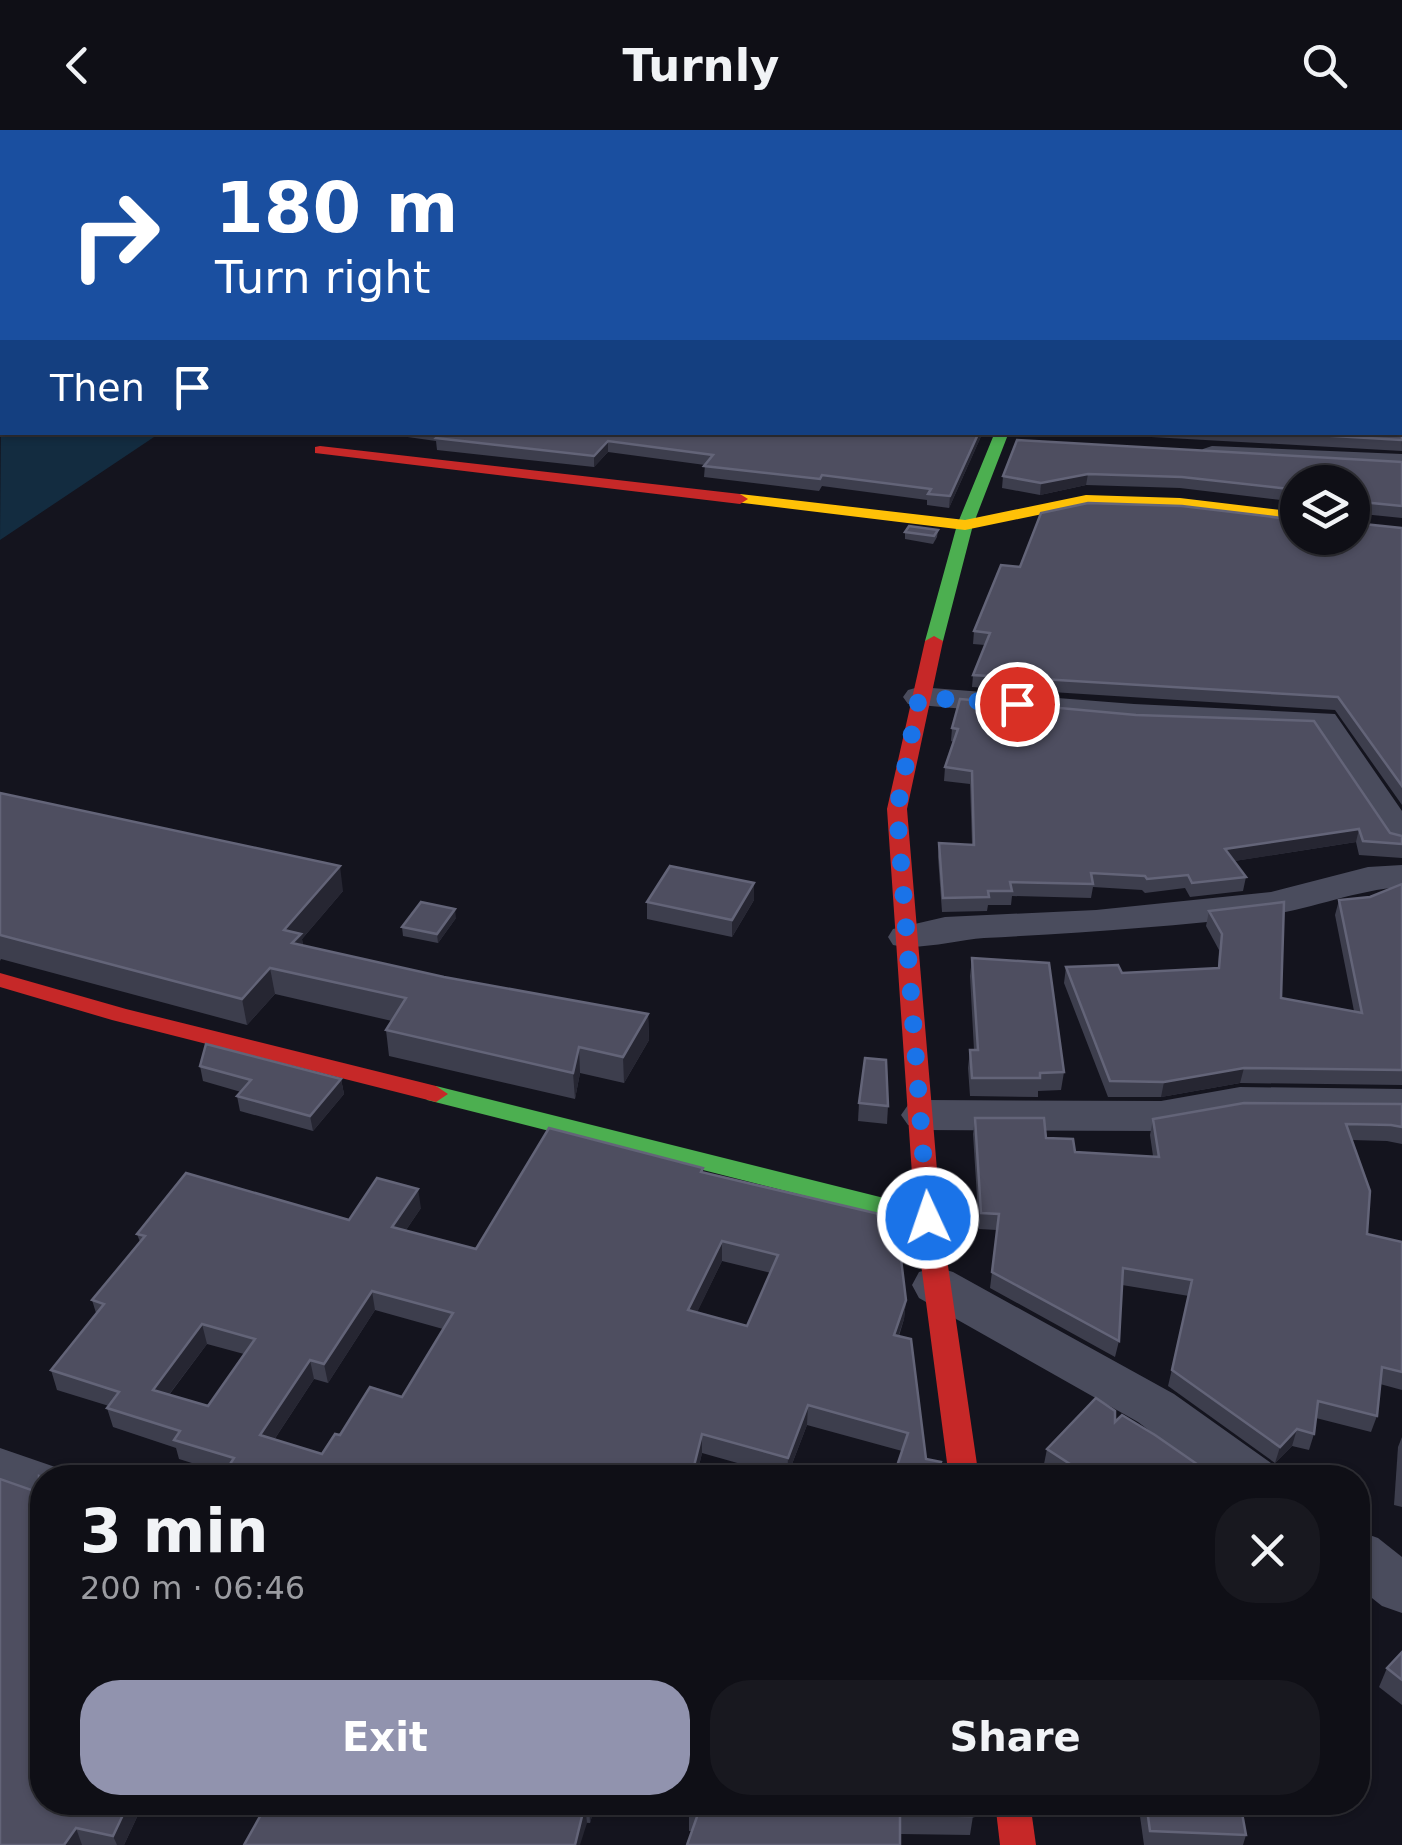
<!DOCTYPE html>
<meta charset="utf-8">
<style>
:root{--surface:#0f0f16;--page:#18181f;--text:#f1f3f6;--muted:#9b9ca1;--line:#2f2f35;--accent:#9193ae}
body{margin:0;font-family:"DejaVu Sans",sans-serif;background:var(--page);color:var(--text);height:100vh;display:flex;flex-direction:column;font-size:38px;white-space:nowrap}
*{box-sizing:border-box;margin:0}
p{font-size:32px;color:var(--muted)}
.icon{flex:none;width:55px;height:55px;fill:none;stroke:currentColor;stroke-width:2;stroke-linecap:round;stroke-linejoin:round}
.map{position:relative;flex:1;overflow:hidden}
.side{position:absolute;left:30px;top:1335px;width:1340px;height:350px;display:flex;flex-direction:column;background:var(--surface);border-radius:40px;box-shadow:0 2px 8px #0004,0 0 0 2px var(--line)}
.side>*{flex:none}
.top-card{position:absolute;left:0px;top:0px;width:1402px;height:305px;box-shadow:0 2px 8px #0004,0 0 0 2px var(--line);background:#1a4fa0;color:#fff;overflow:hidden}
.buttons{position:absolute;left:1280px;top:335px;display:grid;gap:20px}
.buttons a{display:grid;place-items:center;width:90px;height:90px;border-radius:50%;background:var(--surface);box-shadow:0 2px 8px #0004,0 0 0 2px var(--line);font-size:50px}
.pin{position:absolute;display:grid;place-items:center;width:85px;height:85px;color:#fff;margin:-42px;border:5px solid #fff;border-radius:50%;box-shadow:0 2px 10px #0007}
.me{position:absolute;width:110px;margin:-55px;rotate:357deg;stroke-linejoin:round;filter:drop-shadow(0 0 8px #0008)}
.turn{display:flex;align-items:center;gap:35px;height:210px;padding:0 50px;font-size:45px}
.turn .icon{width:130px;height:130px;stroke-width:2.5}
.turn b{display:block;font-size:70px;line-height:85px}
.then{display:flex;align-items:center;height:95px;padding:0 50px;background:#0003;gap:20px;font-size:38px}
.round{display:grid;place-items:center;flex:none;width:105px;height:105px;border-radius:40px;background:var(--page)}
.headline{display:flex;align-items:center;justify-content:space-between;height:170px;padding:0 50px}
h1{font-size:60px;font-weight:800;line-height:75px}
.cta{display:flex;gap:20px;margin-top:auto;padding:20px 50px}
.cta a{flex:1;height:115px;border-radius:40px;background:var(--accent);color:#fff;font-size:40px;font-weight:800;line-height:115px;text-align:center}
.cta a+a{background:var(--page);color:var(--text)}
header{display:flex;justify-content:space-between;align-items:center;height:130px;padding:0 50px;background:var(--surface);font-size:45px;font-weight:800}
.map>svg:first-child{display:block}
</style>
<header><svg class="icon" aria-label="back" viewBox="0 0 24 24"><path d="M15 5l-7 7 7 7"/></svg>Turnly<svg class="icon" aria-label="search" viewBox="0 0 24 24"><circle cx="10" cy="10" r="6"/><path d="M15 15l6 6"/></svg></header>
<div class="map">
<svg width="1402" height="1715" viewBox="0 0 1402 1715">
<rect width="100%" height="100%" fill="#14141e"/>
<g fill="#132c40">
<polygon points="314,0 763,0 308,2"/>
<polygon points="2,161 2,302 160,303 0,410"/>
</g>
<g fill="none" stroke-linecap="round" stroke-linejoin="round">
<g fill="#4a4c5d" fill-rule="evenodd">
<rect x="1030" y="0" width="16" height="2"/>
<polygon points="1212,316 1402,324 1402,340 1203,329 1199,324 1203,319"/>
<polygon points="919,557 1134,574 1335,584 1402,681 1402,718 1389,715 1313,600 1134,594 908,574 903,567 908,560"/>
<path d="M1402 735V757C1355 760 1313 779 1267 785 1173 797 1079 803 984 808 957 810 918 821 893 815L888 807 893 799 945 787 1096 780 1271 762 1368 737Z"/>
<polygon points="1240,957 1402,959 1402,987 1240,985 1161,1001 923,1000 908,995 901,985 908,975 923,970 1161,971"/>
<polygon points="936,1137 953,1142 1174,1264 1271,1333 1278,1348 1212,1348 1138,1292 919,1168 912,1155 919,1142"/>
<polygon points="0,1318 61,1339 65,1348 42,1348 42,1377 0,1362"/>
<polygon points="1358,1401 1378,1408 1402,1427 1402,1483 1382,1476 1358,1457"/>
</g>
<g fill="#4caf50" fill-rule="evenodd">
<polygon points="995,302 1009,302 973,395 943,511 940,515 928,515 925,511 957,395"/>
<polygon points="436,956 928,1079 937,1081 941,1088 937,1095 928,1097 427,970 424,964"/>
</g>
<polygon fill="#ffc107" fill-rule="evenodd" points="740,364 965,390 1086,365 1180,368 1298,382 1298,392 1180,378 1086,375 965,400 735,372 732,369"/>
<g fill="#c62828" fill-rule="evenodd">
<polygon points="320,316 740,364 748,369 740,374 315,323 315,317"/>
<polygon points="934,506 943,511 907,679 941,1088 979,1348 949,1348 915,1088 887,679 925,511"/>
<polygon points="0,843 126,879 436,956 448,964 436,972 112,890 0,857"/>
<polygon points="995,1672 1030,1672 1036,1715 1000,1715"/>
</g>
</g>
<g fill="#3d3e4d" fill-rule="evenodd">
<polygon points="1400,100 1402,101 1402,152 1400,153 1402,159 1402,264 1401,265 1402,321 1062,302 1400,302"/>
<polygon points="372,302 983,302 949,378 927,375 927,370 822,356 819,361 704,347 705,335 608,322 594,337 437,320 436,311"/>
<polygon points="1402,332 1402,388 1353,383 1354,393 1402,398 1402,675 1335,580 972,557 973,545 985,515 973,514 974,501 1020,437 1352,408 1298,352 1298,372 1180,358 1086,355 1040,365 1002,358 1003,346"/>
<polygon points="938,400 937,407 933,414 905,409 905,402"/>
<polygon points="952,598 1402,706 1402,728 1359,725 1356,712 1234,731 1246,747 1243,761 1190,767 1185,758 1145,763 1142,760 1093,757 1091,768 1012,766 1011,775 988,775 987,781 942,782 938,727 939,713 972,715 970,654 944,651 945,637 954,612 951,611"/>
<polygon points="0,663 343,761 302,809 303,816 444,847 648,884 649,910 624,953 580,943 575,969 389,926 386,900 392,891 275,864 247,895 1,829 0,831"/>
<polygon points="1402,754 1402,955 1240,953 1161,967 1108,967 1064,853 1066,837 1122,843 1218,838 1219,820 1206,796 1209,781 1281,868 1354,881 1335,785 1339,770 1370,767"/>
<polygon points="754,770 732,807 647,789 647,772"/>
<polygon points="456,788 438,813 403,806 402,797"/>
<polygon points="972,828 1064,942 1061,960 1038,961 1038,967 970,966 968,938 970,920 974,920 970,846"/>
<polygon points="200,936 341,949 344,964 313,1001 240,981 237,966 241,962 203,951"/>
<polygon points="859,973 888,976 887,994 858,991"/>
<polygon points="1402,974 1402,1014 1387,1011 1352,1010 1367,1104 1402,1112 1402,1260 1380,1254 1377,1286 1371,1302 1316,1288 1314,1304 1309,1320 1292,1316 1275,1333 1168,1256 1189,1166 1122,1155 1119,1211 1115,1227 990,1158 997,1100 979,1099 973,1004 975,988 1046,1008 1075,1022 1153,1026 1150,1005 1153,989"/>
<path d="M703 1038V1043L906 1170 904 1189 899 1206 926 1329 939 1348 902 1321 807 1295 787 1347 702 1323 696 1348H221L224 1343 179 1329 176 1318 113 1297 107 1278 109 1276 57 1260 51 1240 96 1183 92 1170 140 1112 137 1104 349 1090 421 1078 406 1100 476 1119ZM722 1131 771 1143 747 1196 697 1182ZM375 1180 443 1199 402 1267 340 1305 322 1324 274 1310 314 1249 328 1253ZM207 1214 244 1224 208 1276 169 1265Z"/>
<polygon points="1115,1292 1217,1348 1055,1348 1043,1339 1047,1319"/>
<polygon points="1402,1307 1402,1377 1394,1375 1398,1317"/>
<polygon points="39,1358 144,1672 124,1715 0,1715 34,1361"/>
<polygon points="1402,1522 1402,1575 1379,1557 1387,1538"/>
<polygon points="268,1672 596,1672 590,1693"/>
<polygon points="652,1672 972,1672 973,1686 970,1705 692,1701 689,1701 689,1684 652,1674"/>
<polygon points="1138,1672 1240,1672 1246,1705 1243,1715 1144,1715"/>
</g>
<g fill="#262632">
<polygon points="979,302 983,302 949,378 950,366"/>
<polygon points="608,311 608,322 594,337 594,326"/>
<polygon points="1088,344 1086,355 1040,365 1041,353"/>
<polygon points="1359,699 1356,712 1222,733 1225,719"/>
<polygon points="340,736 343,761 302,809 305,829 284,800"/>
<polygon points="754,753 754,770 732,807 732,790"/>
<polygon points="455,779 456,788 438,813 437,804"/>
<polygon points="270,838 275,864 247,895 242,869"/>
<polygon points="648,884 649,910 624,953 623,927"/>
<polygon points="579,917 580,943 575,969 573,943"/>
<polygon points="1244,938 1240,953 1161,967 1164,952"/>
<polygon points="341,949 344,964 313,1001 310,986"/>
<polygon points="418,1059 421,1078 395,1116 392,1097"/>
<polygon points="722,1111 722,1131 689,1199 688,1180"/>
<polygon points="372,1161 375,1180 328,1253 324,1234"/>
<polygon points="906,1170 904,1189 892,1224 894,1205"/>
<polygon points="202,1194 207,1214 158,1279 153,1260"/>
<polygon points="310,1230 314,1249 264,1325 260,1305"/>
<polygon points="808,1275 807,1295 787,1347 788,1328"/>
<polygon points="1297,1299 1292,1316 1275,1333 1280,1317"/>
<polygon points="702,1304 702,1323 696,1348 691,1348"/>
<polygon points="129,1672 144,1672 124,1715 117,1715 113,1706"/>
<polygon points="589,1672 596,1672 590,1693 589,1675"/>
<polygon points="585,1674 587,1693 580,1715 575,1715"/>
<polygon points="76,1698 82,1715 64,1715"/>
</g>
<g fill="#4e4e60" stroke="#636478" stroke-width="2.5" fill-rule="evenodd">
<polygon points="1053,0 1114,0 1148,2 1051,2"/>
<polygon points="1180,0 1228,0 1227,2 1177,2"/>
<polygon points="1284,0 1402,0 1402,41 1400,48 1400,2 1283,2"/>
<polygon points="1400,57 1402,57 1402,84 1400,93"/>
<polygon points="1400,100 1402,101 1402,143 1400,144"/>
<polygon points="1400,151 1402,159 1402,254 1400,255"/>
<polygon points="1400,261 1402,270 1402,310 1264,302 1400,302"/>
<polygon points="442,302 979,302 950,366 928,364 931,359 822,345 820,349 704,336 713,325 608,311 594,326 436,308"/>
<polygon points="1017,310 1402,332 1402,376 1352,371 1352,352 1298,352 1298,360 1182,347 1088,344 1041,353 1003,346"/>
<polygon points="1088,373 1182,376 1298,390 1298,408 1352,408 1352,374 1354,393 1402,398 1402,656 1338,567 973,545 990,503 974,501 1001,435 1020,437 1041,383"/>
<polygon points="909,396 938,400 934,406 905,402"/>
<polygon points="960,569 1136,585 1314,591 1390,703 1402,706 1402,714 1363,711 1359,699 1225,719 1246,747 1192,753 1188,745 1147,749 1145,746 1091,743 1093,754 1010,752 1012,761 988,761 989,767 943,768 939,713 974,715 972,641 945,637 958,599 952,598"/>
<polygon points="0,663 340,736 284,800 301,804 292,813 444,847 648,884 623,927 579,917 573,943 386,900 406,868 270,838 242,869 0,805"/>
<polygon points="670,736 754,753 732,790 647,772"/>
<polygon points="1402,754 1402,940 1244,938 1164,952 1110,951 1066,837 1118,835 1122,843 1219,838 1222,804 1209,781 1284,772 1281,868 1362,883 1339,770 1370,767"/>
<polygon points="421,772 455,779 437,804 402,797"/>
<polygon points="972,828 1049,833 1064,942 1040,943 1040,948 972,948 970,920 978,920"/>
<polygon points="206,914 341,949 310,986 237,966 251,950 200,936"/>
<polygon points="865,928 886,930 888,976 859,973"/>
<polygon points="1244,973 1402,974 1402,997 1391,995 1346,994 1370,1061 1367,1104 1402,1112 1402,1242 1382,1237 1377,1286 1318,1271 1314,1304 1297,1299 1280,1317 1172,1240 1192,1150 1123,1138 1119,1211 992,1142 999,1084 981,1083 975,988 1044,988 1046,1008 1073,1009 1075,1022 1159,1027 1153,989"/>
<path d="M549 998 703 1038 701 1042 896 1088 906 1170 894 1205 911 1209 926 1329 941 1332 936 1348H893L908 1303 808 1275 788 1328 702 1304 691 1348H221L234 1328 174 1310 180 1301 107 1278 119 1262 51 1240 104 1174 92 1170 145 1106 137 1104 186 1043 349 1090 377 1048 418 1059 392 1097 476 1119ZM722 1111 778 1125 747 1196 688 1180ZM372 1161 453 1183 402 1267 370 1257 340 1305 335 1304 322 1324 260 1305 310 1230 324 1234ZM202 1194 255 1209 208 1276 153 1260Z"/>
<polygon points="1096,1268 1115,1281 1115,1292 1122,1285 1155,1305 1217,1348 1076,1348 1076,1338 1047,1319"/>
<polygon points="39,1346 45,1348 42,1348 42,1672 129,1672 113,1706 76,1698 64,1715 0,1715 0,1349 34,1361 39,1358"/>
<polygon points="1402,1522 1402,1550 1387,1538"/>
<polygon points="268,1672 589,1672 589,1675 585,1674 575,1715 244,1715"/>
<polygon points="692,1672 972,1672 973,1686 900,1685 900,1715 687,1715 698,1684 689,1682"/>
<polygon points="1146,1672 1240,1672 1246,1705 1150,1701"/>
</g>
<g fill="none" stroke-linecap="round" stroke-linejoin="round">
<polyline stroke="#1a73e8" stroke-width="18" stroke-dasharray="0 32.4" points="928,1088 897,680 919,567 1017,574"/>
</g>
</svg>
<div class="buttons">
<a><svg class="icon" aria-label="layers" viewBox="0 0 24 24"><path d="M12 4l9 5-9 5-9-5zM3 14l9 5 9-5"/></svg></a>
</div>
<div class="pin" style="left:1017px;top:574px;background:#d93025"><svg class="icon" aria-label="arrive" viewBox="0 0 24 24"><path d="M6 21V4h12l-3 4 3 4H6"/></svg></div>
<svg class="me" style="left:928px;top:1088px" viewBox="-20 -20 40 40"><circle r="17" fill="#1a73e8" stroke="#fff" stroke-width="3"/><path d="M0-11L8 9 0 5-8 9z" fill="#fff"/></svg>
<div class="top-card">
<div class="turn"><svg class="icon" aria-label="right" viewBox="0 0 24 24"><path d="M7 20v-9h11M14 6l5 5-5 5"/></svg><div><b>180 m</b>Turn right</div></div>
<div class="then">Then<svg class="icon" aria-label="arrive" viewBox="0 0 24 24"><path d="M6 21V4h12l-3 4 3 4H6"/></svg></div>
</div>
<section class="side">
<div class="headline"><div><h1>3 min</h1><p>200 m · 06:46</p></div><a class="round"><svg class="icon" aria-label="close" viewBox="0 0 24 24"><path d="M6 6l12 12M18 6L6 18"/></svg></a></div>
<div class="cta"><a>Exit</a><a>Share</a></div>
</section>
</div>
